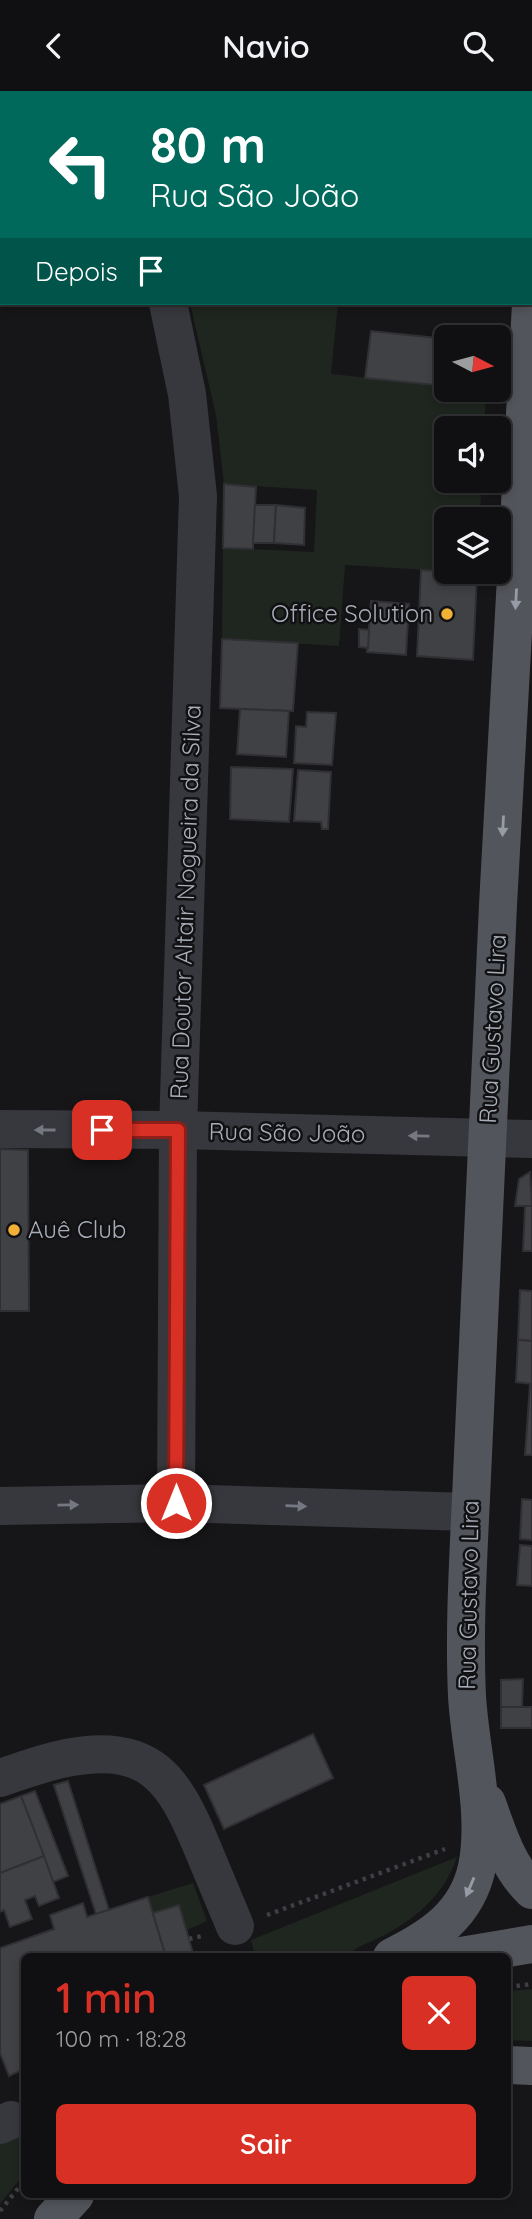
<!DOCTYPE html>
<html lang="pt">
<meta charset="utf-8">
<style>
:root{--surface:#101012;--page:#19191b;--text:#f1f3f6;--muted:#9c9d9f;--line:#303032;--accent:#d93025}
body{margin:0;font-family:Quicksand,sans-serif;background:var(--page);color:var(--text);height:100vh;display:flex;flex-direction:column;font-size:26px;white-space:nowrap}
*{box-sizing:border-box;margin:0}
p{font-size:23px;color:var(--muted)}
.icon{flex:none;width:38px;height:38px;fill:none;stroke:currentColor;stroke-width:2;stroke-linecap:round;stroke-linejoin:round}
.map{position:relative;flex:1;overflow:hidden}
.drawer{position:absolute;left:21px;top:1862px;width:490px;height:245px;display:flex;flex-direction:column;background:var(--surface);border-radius:10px;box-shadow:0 4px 10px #0003,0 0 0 2px var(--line)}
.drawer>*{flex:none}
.top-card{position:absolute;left:0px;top:0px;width:532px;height:214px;box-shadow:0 4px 10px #0003,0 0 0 2px var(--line);background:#00695c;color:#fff;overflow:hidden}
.needle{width:46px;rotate:96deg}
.fabs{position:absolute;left:434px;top:234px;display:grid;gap:14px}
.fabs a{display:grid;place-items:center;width:77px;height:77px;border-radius:10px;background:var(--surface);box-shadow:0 4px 10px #0003,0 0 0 2px var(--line);font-size:35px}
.pin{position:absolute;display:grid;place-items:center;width:60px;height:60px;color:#fff;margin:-30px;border-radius:14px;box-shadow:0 4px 10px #0006}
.me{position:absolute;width:77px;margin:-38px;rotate:0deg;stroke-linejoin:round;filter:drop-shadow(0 0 5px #0008)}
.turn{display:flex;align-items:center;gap:24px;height:147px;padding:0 35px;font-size:32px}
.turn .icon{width:91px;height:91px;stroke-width:2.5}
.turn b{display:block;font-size:49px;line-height:60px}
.then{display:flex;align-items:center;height:66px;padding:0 35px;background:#0003;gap:14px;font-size:26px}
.round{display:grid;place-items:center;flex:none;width:74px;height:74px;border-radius:10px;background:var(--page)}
.head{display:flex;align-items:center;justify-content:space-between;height:119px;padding:0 35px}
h1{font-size:42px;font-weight:600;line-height:52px;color:var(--accent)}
.button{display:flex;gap:14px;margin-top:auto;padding:14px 35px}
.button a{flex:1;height:80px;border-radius:10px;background:var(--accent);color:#fff;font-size:28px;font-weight:600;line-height:80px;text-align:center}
header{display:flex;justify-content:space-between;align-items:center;height:91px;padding:0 35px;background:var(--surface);font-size:32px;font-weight:600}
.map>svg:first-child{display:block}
</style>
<header><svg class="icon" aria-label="back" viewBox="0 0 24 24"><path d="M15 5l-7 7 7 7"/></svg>Navio<svg class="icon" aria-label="search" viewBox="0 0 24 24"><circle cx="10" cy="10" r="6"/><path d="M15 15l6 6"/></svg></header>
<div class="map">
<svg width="532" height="2128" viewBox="0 0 532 2128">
<rect width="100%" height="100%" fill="#161618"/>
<g fill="#1e261f">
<polygon points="190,212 338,212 331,283 446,295 446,299 486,300 484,338 446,338 446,390 482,390 479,429 446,429 446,480 345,474 339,555 222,548 223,457 314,461 317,399 224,393 216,324"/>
<path d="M457 1766C442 1811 404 1837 361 1855 354 1859 345 1865 337 1866 310 1868 282 1866 255 1865L251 1849Z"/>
<polygon points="193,1792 207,1830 187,1839 179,1814 153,1822 148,1806"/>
<polygon points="532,1898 532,1950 508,1949 508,1900"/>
<polygon points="24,2034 24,2083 0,2113 0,2045"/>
</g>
<g fill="#404145" stroke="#303034" stroke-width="2">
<polygon points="397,0 502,0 397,2"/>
<polygon points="371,240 446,248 445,295 365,287"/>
<polygon points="224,393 256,396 253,458 223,457"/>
<polygon points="255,414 276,414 274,452 253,452"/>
<polygon points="276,414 305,417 304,454 274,452"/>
<polygon points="421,479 477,482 473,569 417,565"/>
<polygon points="371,510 409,513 406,564 367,561"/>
<polygon points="359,538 369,539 368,557 359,556"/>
<polygon points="222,548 298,552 293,620 220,617"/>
<polygon points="240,618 289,620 286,666 237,663"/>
<polygon points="307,621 336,622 332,674 294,672 296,635 306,636"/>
<polygon points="231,676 293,678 289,731 230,728"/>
<polygon points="298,679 331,681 328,738 322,738 321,731 294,730"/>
<polygon points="0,1058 28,1059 29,1220 0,1220"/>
<polygon points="530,1081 532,1115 515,1115 519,1088"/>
<polygon points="525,1115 532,1115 532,1160 523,1160"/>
<polygon points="520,1199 532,1200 532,1250 518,1249"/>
<polygon points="518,1249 532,1250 532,1293 516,1291"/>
<polygon points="530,1293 532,1293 532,1364 525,1364"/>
<polygon points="522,1408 532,1409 532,1449 520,1448"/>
<polygon points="520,1454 532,1455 532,1495 517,1494"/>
<polygon points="523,1588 522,1616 501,1616 501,1589"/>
<rect x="501" y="1616" width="31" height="21"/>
<polygon points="313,1643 333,1687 224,1738 204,1694"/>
<polygon points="68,1690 109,1819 96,1823 54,1694"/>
<polygon points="35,1700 68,1785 53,1791 21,1705"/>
<polygon points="21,1705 44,1765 0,1782 0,1713"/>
<polygon points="44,1765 59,1807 39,1815 35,1805 25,1809 32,1828 10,1836 4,1819 0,1821 0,1782"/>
<polygon points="148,1806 166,1866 24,1866 24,1978 9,1985 0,1962 0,1857 54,1838 50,1824 83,1812 87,1826"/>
<polygon points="179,1814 189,1848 194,1866 166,1866 153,1822"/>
</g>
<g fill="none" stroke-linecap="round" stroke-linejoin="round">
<g stroke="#3d3f44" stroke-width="4.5" stroke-dasharray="3.5 5" stroke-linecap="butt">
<polyline points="516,2 516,0"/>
<polyline points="267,1824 445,1758"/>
<polyline points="189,1848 202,1845"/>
<polyline points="508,1896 532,1893"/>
<polyline points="0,2120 24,2090"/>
</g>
<g stroke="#37383d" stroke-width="38">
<polyline points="115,0 115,2"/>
<polyline points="0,13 2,10"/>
<polyline points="168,212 187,303 198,405 178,1039 176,1412"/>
<polyline points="0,1038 178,1039 532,1048"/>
<polyline points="0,1415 176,1412 470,1421"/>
<path d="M0 1687C24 1679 47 1670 72 1666 152 1652 175 1691 202 1756 213 1782 224 1809 235 1835"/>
<polyline points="0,2034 11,2029"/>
</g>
<g stroke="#53555c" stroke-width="38">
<path d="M487 1712C498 1743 508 1776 532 1799"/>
<path d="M392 1866C433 1846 467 1823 477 1776 488 1722 470 1659 467 1605 464 1539 468 1472 471 1407 480 1209 489 1011 498 814 509 607 522 401 532 195"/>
<polyline points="455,1866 532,1853"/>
<polyline points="508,1974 532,1975"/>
<polyline points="53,2128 75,2104"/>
</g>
</g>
<defs><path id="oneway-solid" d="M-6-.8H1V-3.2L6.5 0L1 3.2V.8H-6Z" transform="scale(1.75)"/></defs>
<g fill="#979ba6">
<use href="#oneway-solid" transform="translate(516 508) rotate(93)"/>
<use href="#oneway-solid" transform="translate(503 735) rotate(93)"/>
<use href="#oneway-solid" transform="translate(470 1796) rotate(113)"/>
</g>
<g fill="#757881">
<use href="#oneway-solid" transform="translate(45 1039) rotate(-180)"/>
<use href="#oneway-solid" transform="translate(419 1045) rotate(-179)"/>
<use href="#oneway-solid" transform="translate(68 1414) rotate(-1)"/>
<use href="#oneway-solid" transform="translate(296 1415) rotate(2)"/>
</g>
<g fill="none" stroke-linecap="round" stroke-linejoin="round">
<defs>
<polyline id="route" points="102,1039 178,1039 176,1412"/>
</defs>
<use href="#route" stroke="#8d1f18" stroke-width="18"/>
<use href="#route" stroke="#d93025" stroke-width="12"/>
</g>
<g fill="#f2b134" stroke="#111113" stroke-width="2.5">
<circle cx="447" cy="523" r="7"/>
<circle cx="14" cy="1139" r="7"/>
</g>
<g text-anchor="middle" stroke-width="5" stroke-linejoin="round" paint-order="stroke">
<g font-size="24" fill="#a8adb8" stroke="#111113" text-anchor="end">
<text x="433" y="531">Office Solution</text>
<text x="28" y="1147" text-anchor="start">Auê Club</text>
</g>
<g font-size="24" fill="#a8adb8" stroke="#111113">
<text transform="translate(186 811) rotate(-88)" y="8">Rua Doutor Altair Nogueira da Silva</text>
<text transform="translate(493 938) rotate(-87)" y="8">Rua Gustavo Lira</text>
<text transform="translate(287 1042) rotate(1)" y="8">Rua São João</text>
<text transform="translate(469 1504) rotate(-89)" y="8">Rua Gustavo Lira</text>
</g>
</g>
</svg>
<div class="fabs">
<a><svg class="needle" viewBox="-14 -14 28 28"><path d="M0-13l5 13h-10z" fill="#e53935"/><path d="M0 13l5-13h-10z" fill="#9c9d9f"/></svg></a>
<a><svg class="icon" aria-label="sound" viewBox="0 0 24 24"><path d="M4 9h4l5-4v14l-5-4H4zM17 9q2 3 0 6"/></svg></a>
<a><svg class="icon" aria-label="layers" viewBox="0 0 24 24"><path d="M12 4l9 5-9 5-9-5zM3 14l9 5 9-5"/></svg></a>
</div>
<div class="pin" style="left:102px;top:1039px;background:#d93025"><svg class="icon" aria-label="arrive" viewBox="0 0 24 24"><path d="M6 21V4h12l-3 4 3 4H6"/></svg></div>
<svg class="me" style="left:176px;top:1412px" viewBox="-20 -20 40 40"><circle r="17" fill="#d93025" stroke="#fff" stroke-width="3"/><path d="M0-11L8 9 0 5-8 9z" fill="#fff"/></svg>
<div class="top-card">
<div class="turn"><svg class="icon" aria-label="left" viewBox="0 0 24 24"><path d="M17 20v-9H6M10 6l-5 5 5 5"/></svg><div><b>80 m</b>Rua São João</div></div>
<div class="then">Depois<svg class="icon" aria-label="arrive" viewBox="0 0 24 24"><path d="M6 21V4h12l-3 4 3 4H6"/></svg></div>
</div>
<section class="drawer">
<div class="head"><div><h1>1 min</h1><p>100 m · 18:28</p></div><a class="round" style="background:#d93025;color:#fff"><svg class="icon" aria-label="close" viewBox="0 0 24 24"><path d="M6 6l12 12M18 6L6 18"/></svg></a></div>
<div class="button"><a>Sair</a></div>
</section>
</div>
